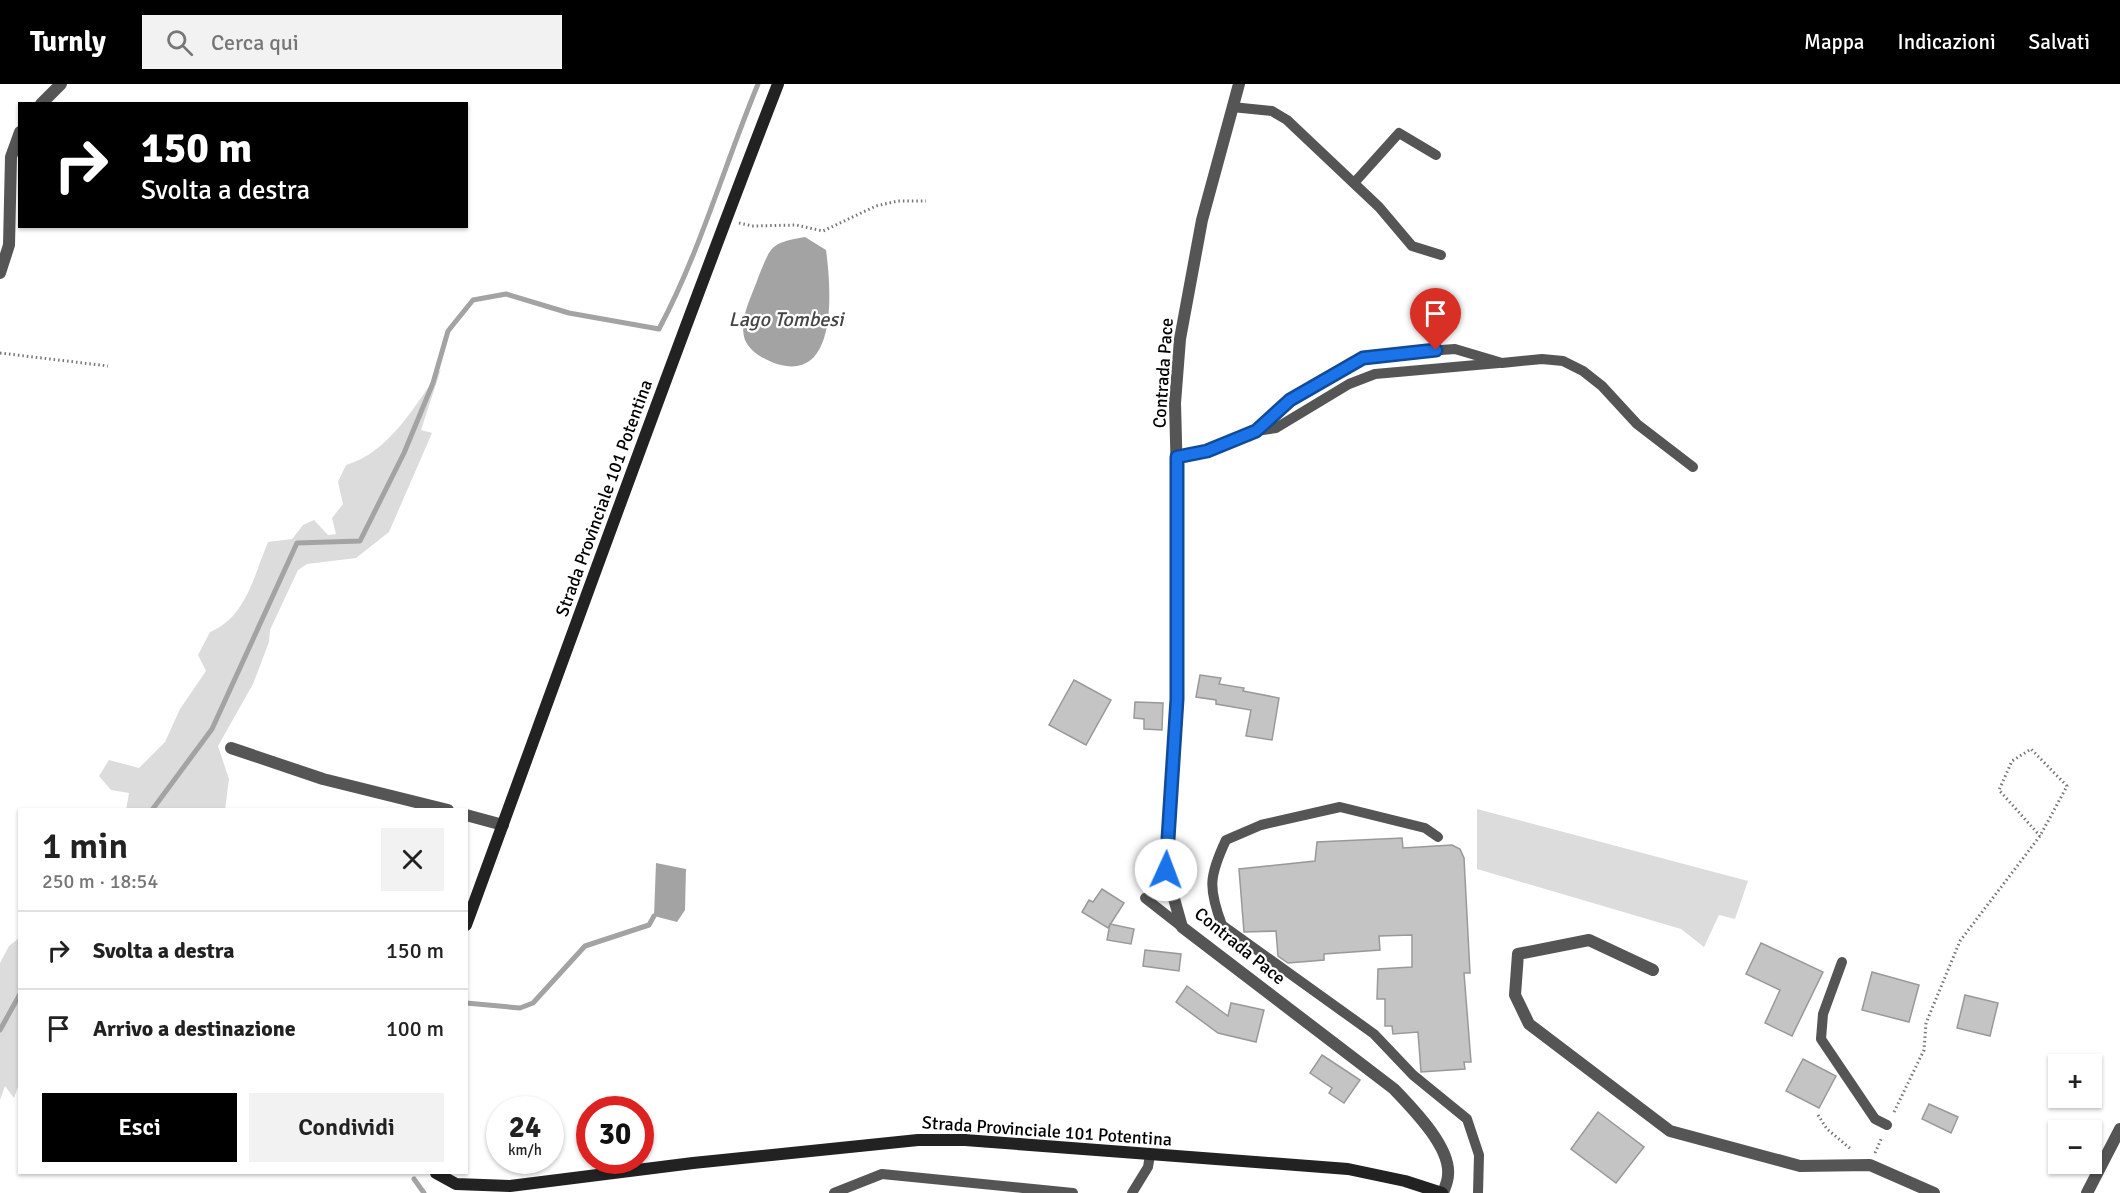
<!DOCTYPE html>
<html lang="it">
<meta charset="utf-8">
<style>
:root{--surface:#fff;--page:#f2f2f2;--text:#222;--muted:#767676;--line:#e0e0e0;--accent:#000}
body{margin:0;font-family:Signika,sans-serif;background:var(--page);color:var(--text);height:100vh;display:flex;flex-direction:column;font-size:22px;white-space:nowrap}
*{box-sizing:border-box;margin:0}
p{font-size:20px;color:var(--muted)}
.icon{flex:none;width:33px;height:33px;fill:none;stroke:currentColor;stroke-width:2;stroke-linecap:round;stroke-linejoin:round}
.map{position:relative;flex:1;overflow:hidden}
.details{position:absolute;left:18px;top:724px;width:450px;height:366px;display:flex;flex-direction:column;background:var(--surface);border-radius:0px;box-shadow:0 2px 4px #0004}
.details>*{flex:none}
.top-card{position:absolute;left:18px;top:18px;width:450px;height:126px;border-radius:0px;box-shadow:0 2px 4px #0004;background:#000;color:#fff;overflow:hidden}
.buttons{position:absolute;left:2048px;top:970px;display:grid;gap:12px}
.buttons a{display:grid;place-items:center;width:54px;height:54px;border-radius:0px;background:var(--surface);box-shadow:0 2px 4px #0004;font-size:30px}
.speed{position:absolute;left:486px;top:1012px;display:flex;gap:12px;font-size:30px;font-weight:700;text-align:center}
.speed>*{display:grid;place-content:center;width:78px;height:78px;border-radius:50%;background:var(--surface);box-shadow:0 2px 4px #0004;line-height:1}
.speed small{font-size:15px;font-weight:400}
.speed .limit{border:9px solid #d22;background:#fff;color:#111}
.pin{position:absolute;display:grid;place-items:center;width:51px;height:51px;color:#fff;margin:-62px -26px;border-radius:50% 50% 50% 0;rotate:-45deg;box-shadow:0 0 6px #0007}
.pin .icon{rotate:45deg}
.me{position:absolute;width:66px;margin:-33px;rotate:2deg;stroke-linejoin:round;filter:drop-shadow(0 0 4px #0008)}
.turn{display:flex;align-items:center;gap:21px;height:126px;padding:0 24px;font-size:27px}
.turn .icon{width:78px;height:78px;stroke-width:2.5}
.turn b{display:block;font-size:42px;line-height:51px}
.round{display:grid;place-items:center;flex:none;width:63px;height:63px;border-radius:0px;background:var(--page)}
.head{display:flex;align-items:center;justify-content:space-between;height:102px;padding:0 24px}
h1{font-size:36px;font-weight:600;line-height:45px}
.button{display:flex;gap:12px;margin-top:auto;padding:12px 24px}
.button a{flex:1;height:69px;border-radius:0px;background:var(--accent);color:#fff;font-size:24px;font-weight:600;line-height:69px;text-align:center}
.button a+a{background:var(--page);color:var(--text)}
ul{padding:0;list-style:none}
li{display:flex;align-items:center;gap:18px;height:78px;padding:0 24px;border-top:2px solid var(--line)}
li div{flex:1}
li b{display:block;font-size:22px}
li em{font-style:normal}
header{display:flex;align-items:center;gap:36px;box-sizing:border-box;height:84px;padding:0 30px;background:var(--accent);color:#fff}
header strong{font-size:28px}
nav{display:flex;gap:33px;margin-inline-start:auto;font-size:21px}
.search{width:420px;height:54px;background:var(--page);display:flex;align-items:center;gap:15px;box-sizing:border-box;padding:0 21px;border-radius:0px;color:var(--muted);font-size:22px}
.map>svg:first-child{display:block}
</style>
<header>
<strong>Turnly</strong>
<div class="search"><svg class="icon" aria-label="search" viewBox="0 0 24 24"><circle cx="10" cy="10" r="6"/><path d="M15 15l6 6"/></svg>Cerca qui</div>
<nav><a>Mappa</a><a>Indicazioni</a><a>Salvati</a></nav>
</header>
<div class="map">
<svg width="2120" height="1109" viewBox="0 0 2120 1109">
<rect width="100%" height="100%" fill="#fff"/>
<g fill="#dcdcdc">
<path d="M441 285 421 346 432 349 389 448 356 474 307 480 298 486 270 546 269 558 253 600 218 662 229 695 225 726H126L129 709 111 706 99 692 109 676 139 684 165 658 180 625 206 587 198 571 210 548C246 534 254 491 268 458L292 455 303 441 314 436 328 451 336 450 332 434 343 420 338 398 346 381C389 369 416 320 441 285Z"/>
<polygon points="1477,725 1748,797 1735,835 1719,831 1704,863 1681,845 1477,785"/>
<polygon points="19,854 19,1000 14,1014 5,1002 0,1016 0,879 9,862"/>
</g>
<g fill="#a3a3a3">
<path d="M805 153 826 166C831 203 839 299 777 280 765 276 750 268 745 256 738 236 752 212 758 194 771 162 770 159 805 153Z"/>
<polygon points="656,779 686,785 685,826 677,838 654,832"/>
</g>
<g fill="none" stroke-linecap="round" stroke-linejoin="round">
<g stroke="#a3a3a3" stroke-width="5">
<path d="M152 726 212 645 297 459 360 457 404 369 433 299 448 247 473 216 506 210 569 229 659 245C700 168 724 82 758 0"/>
<polyline points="466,919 520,924 533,919 585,862 649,841 654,832"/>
<polyline points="0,946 20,910"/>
<polyline points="414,1095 424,1109"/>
</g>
</g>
<g fill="#c4c4c4" stroke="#999" stroke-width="1.5">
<polygon points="1200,591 1221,594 1219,600 1244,604 1243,607 1279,614 1272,656 1246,652 1251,626 1216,620 1216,616 1196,613"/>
<polygon points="1074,596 1111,616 1086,661 1049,641"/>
<polygon points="1135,618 1163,619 1162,646 1144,645 1144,635 1134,634"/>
<polygon points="1402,754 1403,764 1452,761 1460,765 1464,774 1470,889 1464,889 1471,978 1464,978 1465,985 1421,988 1418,948 1393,950 1392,942 1385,942 1385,915 1377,915 1378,885 1412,883 1412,851 1379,852 1380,866 1324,870 1324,876 1288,879 1278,872 1276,847 1244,848 1239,785 1315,777 1317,758"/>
<polygon points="1102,805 1124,819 1108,844 1082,828 1089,816 1093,818"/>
<polygon points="1110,840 1134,845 1131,860 1107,856"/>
<polygon points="1761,859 1823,888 1792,952 1765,939 1780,906 1746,890"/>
<polygon points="1145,866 1181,870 1179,887 1143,882"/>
<polygon points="1872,888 1919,901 1909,938 1862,926"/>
<polygon points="1187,902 1228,932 1231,919 1264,926 1256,958 1218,949 1176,918"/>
<polygon points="1965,911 1998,919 1990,952 1957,944"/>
<polygon points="1322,971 1360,996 1344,1019 1329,1009 1332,1004 1310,989"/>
<polygon points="1803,975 1836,992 1819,1024 1786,1007"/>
<polygon points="1929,1020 1958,1033 1951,1049 1922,1035"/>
<polygon points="1598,1028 1644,1063 1616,1099 1571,1065"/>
</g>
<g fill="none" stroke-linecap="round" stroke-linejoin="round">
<g stroke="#777" stroke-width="3" stroke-dasharray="1.5 3" stroke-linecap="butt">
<polyline points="739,139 753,142 796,141 823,147 876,122 898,117 926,117"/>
<polyline points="0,269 108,282"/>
<polyline points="1894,1028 1924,966 1926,939 1960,857 2040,752 2067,702 2031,665 2012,677 1999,706 2040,752"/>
<polyline points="1818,1031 1827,1045 1852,1066"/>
<polyline points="1875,1069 1882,1053"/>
</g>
<g stroke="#555" stroke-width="10">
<polyline points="1232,23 1272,27 1287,36 1379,123 1412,162 1441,171"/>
<polyline points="1354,99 1399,49 1436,71"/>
<polyline points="1256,347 1276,344 1349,300 1375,290 1499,279"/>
<polyline points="1177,373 1207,367 1256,347 1290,316 1363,274 1385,270 1455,265 1502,279 1542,275 1563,277 1583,287 1602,302 1637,340 1693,383"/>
<path d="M1438 753 1425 744 1340 723 1261 741 1226 756C1209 792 1208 804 1222 841L1374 950 1413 991 1467 1035 1479 1071 1478 1109"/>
<polyline points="1145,814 1182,843"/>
<polyline points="1842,878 1823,930 1821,955 1875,1035 1887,1041"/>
<polyline points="834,1109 882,1090 1073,1109"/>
<polyline points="1132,1109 1148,1083 1150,1071"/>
</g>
<g stroke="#555" stroke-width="12">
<path d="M1239 0 1202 136 1180 255 1175 319 1178 433 1177 615 1166 786 1182 843 1394 1005C1412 1024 1451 1063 1448 1091 1448 1097 1445 1103 1443 1109"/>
<polyline points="41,20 61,0"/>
<polyline points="0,189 9,161 11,73 20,48"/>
<polyline points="231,664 323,695 448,726"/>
<polyline points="466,731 503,741"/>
<polyline points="1653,886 1589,856 1518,870 1515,911 1529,940 1670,1047 1800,1082 1870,1081 1934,1109"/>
<polyline points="2087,1109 2120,1045"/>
</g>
<g stroke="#222" stroke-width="12">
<path d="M466 841C569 560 670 279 778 0"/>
<polyline points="436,1089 456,1100 510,1102 693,1079 918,1056 965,1056 1348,1085 1405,1097 1442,1109"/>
</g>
</g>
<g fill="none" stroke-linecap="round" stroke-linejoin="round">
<defs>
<polyline id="route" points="1166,786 1177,615 1177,373 1207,367 1256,347 1290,316 1363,274 1436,266"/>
</defs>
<use href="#route" stroke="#114b97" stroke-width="15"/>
<use href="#route" stroke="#1a73e8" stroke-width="10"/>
</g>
<g text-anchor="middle" stroke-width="4.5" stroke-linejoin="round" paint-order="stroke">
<g font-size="18" fill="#000" stroke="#fff">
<text transform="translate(1163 289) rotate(-86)" y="6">Contrada Pace</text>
<text transform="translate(604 414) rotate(-70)" y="6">Strada Provinciale 101 Potentina</text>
<text transform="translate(1240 862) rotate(39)" y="6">Contrada Pace</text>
<text transform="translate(1047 1047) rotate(4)" y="6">Strada Provinciale 101 Potentina</text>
</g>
<g font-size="20" font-style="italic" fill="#444" stroke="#fff">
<text x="786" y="242">Lago Tombesi</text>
</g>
</g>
</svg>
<div class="buttons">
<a>+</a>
<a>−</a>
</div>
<div class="speed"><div>24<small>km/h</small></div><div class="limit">30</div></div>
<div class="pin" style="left:1436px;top:266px;background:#d93025"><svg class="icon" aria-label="arrive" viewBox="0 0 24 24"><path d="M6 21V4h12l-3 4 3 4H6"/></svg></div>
<svg class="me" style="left:1166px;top:786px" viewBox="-20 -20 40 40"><circle r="19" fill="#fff"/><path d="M0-13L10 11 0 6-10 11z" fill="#1a73e8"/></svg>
<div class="top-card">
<div class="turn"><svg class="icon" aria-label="right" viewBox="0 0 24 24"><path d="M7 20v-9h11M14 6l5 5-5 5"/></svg><div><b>150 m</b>Svolta a destra</div></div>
</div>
<section class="details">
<div class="head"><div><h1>1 min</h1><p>250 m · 18:54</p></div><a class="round"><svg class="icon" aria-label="close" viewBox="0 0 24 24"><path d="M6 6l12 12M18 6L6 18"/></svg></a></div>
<ul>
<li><svg class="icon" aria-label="right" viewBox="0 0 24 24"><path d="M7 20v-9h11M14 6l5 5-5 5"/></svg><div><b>Svolta a destra</b></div><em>150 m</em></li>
<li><svg class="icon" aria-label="arrive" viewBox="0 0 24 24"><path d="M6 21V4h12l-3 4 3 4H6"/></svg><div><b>Arrivo a destinazione</b></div><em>100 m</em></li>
</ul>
<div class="button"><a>Esci</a><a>Condividi</a></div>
</section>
</div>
